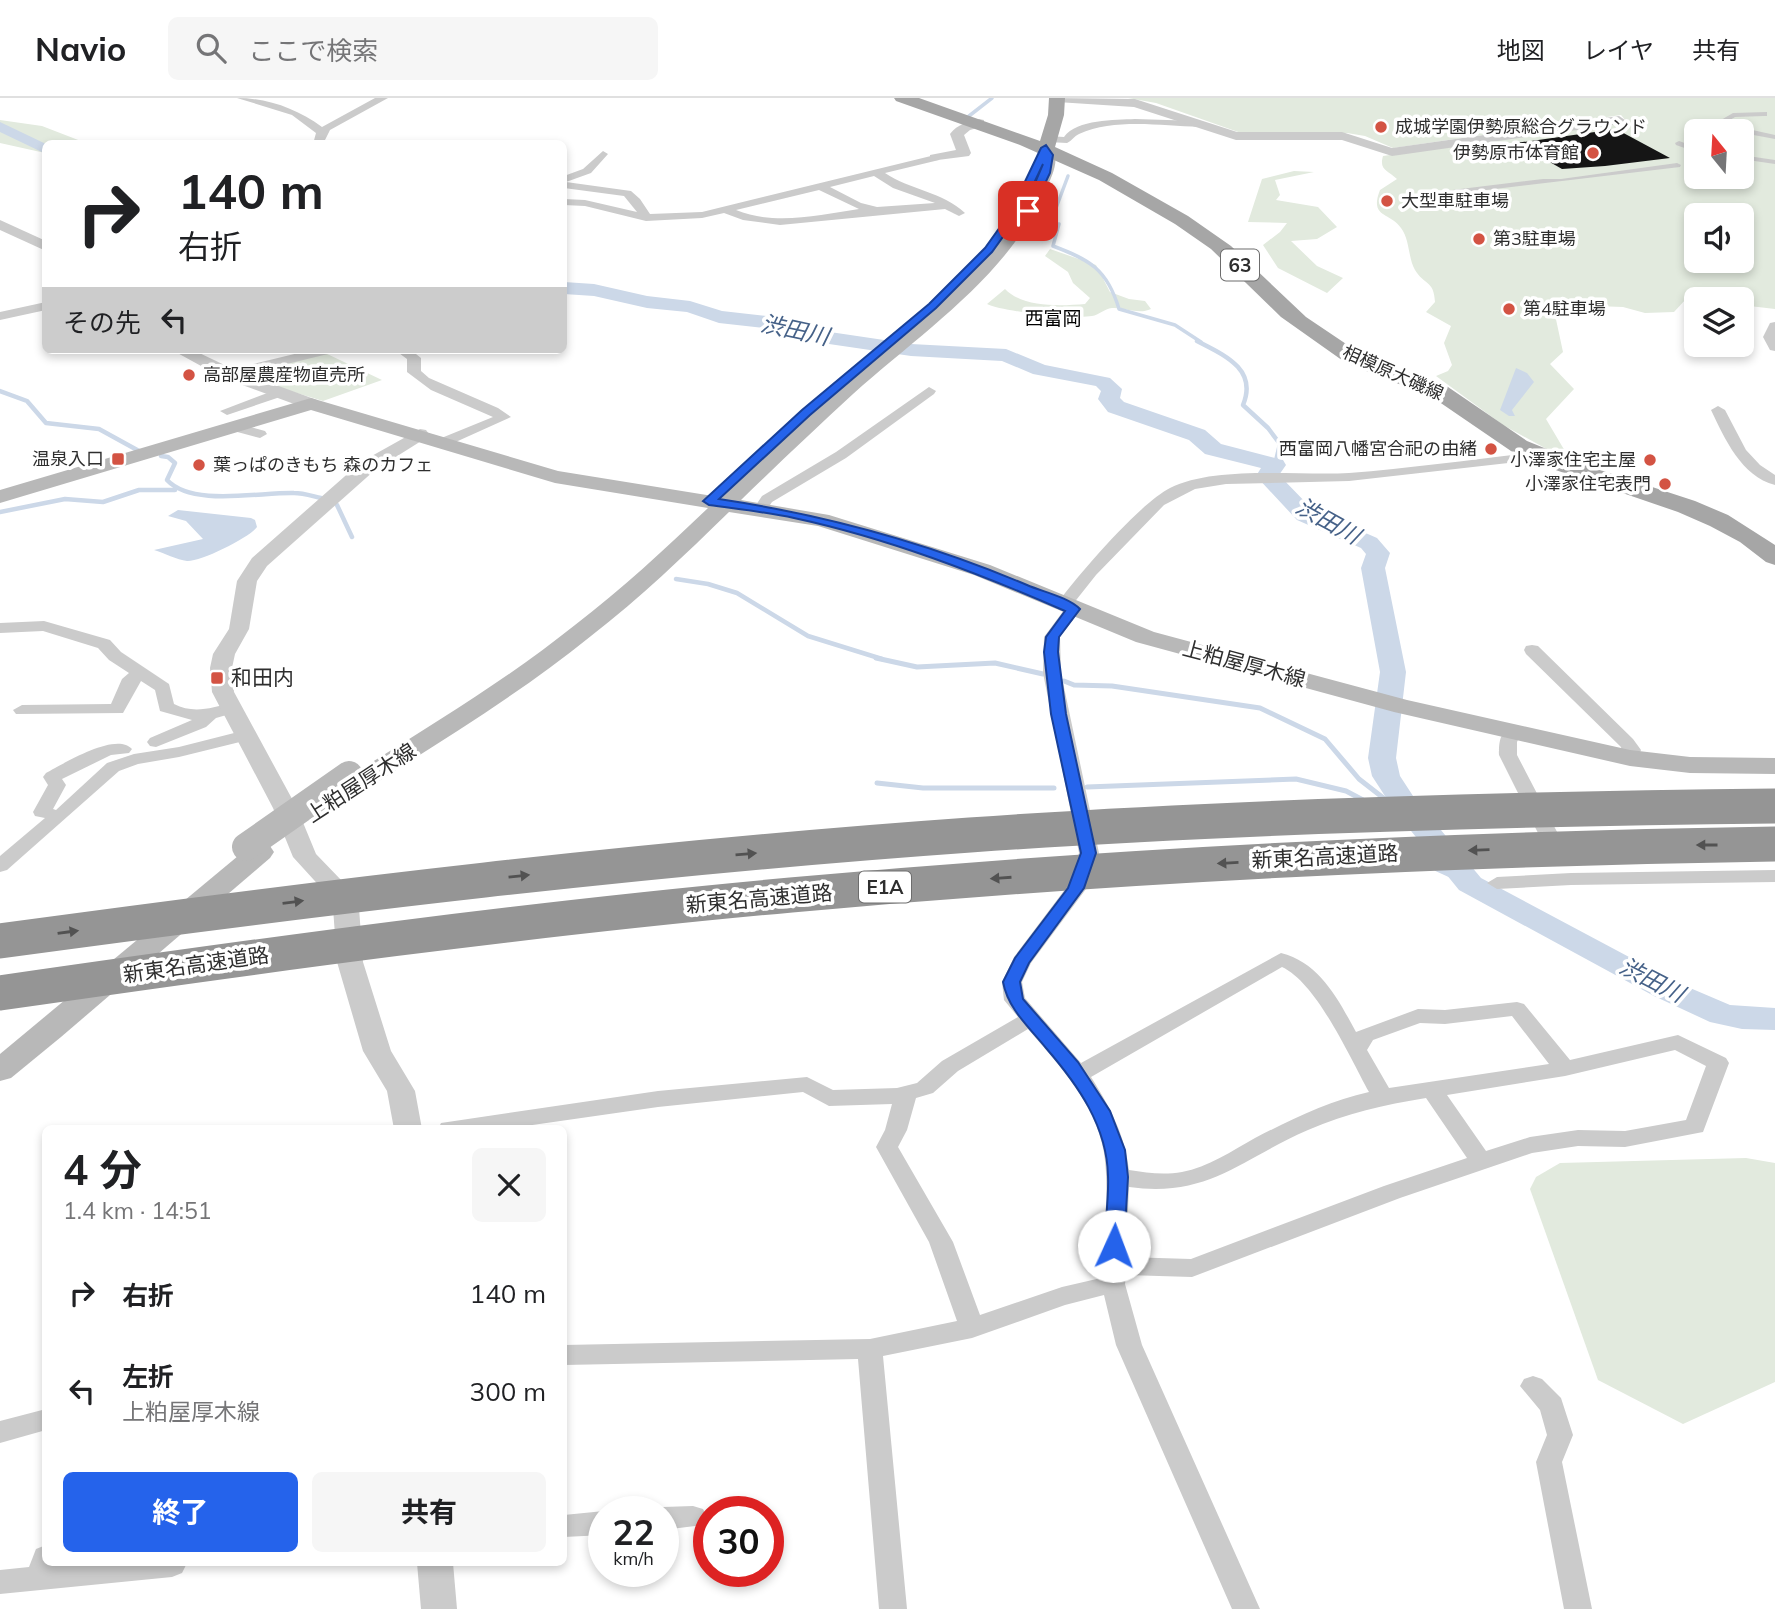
<!DOCTYPE html>
<html lang="ja">
<meta charset="utf-8">
<style>
:root{--surface:#fff;--page:#f6f6f6;--text:#202124;--muted:#757577;--line:#e0e0e0;--accent:#2563eb}
body{margin:0;font-family:Mulish,"Noto Sans JP",sans-serif;background:var(--page);color:var(--text);height:100vh;display:flex;flex-direction:column;font-size:26px;white-space:nowrap}
*{box-sizing:border-box;margin:0}
p{font-size:23px;color:var(--muted)}
.icon{flex:none;width:38px;height:38px;fill:none;stroke:currentColor;stroke-width:2;stroke-linecap:round;stroke-linejoin:round}
.map{position:relative;flex:1;overflow:hidden}
.details{position:absolute;left:42px;top:1027px;width:525px;height:441px;display:flex;flex-direction:column;background:var(--surface);border-radius:10px;box-shadow:0 4px 10px #0003}
.details>*{flex:none}
.banner{position:absolute;left:42px;top:42px;width:525px;height:214px;border-radius:10px;box-shadow:0 4px 10px #0003;background:#fff;color:var(--text);overflow:hidden}
.needle{width:46px;rotate:342deg}
.controls{position:absolute;left:1684px;top:21px;display:grid;gap:14px}
.controls a{display:grid;place-items:center;width:70px;height:70px;border-radius:10px;background:var(--surface);box-shadow:0 4px 10px #0003;font-size:35px}
.speed{position:absolute;left:588px;top:1398px;display:flex;gap:14px;font-size:35px;font-weight:700;text-align:center}
.speed>*{display:grid;place-content:center;width:91px;height:91px;border-radius:50%;background:var(--surface);box-shadow:0 4px 10px #0003;line-height:1}
.speed small{font-size:18px;font-weight:400}
.speed .limit{border:10px solid #d22;background:#fff;color:#111}
.pin{position:absolute;display:grid;place-items:center;width:60px;height:60px;color:#fff;margin:-30px;border-radius:14px;box-shadow:0 4px 10px #0006}
.me{position:absolute;width:77px;margin:-38px;rotate:2deg;stroke-linejoin:round;filter:drop-shadow(0 0 5px #0008)}
.turn{display:flex;align-items:center;gap:24px;height:147px;padding:0 21px;font-size:32px}
.turn .icon{width:91px;height:91px;stroke-width:2.5}
.turn b{display:block;font-size:49px;line-height:60px}
.then{display:flex;align-items:center;height:66px;padding:0 21px;background:#0003;gap:14px;font-size:26px}
.round{display:grid;place-items:center;flex:none;width:74px;height:74px;border-radius:10px;background:var(--page)}
.head{display:flex;align-items:center;justify-content:space-between;height:119px;padding:0 21px}
h1{font-size:42px;font-weight:700;line-height:52px}
.primary-button{display:flex;gap:14px;margin-top:auto;padding:14px 21px}
.primary-button a{flex:1;height:80px;border-radius:10px;background:var(--accent);color:#fff;font-size:28px;font-weight:700;line-height:80px;text-align:center}
.primary-button a+a{background:var(--page);color:var(--text)}
ul{padding:0;list-style:none}
li{display:flex;align-items:center;gap:21px;height:98px;padding:0 21px}
li div{flex:1}
li b{display:block;font-size:26px}
li em{font-style:normal}
header{display:flex;align-items:center;gap:42px;box-sizing:border-box;height:98px;padding:0 35px;background:var(--surface);border-bottom:2px solid var(--line)}
header strong{font-size:33px}
nav{display:flex;gap:38px;margin-inline-start:auto;font-size:24px}
.search{width:490px;height:63px;background:var(--page);display:flex;align-items:center;gap:18px;box-sizing:border-box;padding:0 24px;border-radius:10px;color:var(--muted);font-size:26px}
.map>svg:first-child{display:block}
</style>
<header>
<strong>Navio</strong>
<div class="search"><svg class="icon" aria-label="search" viewBox="0 0 24 24"><circle cx="10" cy="10" r="6"/><path d="M15 15l6 6"/></svg>ここで検索</div>
<nav><a>地図</a><a>レイヤ</a><a>共有</a></nav>
</header>
<div class="map">
<svg width="1775" height="1511" viewBox="0 0 1775 1511">
<rect width="100%" height="100%" fill="#fff"/>
<g fill="#e2eade" fill-rule="evenodd">
<path d="M1128 0H1775V211L1741 207V201H1686L1674 214 1645 215 1623 209 1567 207 1554 212 1563 254 1550 266 1574 291 1546 321 1572 365 1503 327 1436 278 1448 273 1452 267 1444 245 1451 228 1426 214 1435 204C1434 182 1424 187 1415 172 1408 160 1410 142 1401 130 1390 114 1369 120 1380 92L1397 81C1387 72 1379 72 1383 58L1626 23 1621 17 1393 50 1365 38 1347 35H1241L1156 5ZM1696 33H1741V79H1696ZM1696 117H1741V163H1696Z"/>
<polygon points="0,22 42,28 86,45 46,46 45,55 0,45"/>
<polygon points="1294,73 1314,74 1275,82 1280,97 1276,102 1318,109 1337,129 1317,141 1291,143 1317,168 1343,180 1327,195 1278,170 1263,147 1280,134 1287,125 1248,124 1262,81"/>
<path d="M1050 151 1096 167 1110 194 1129 201 1145 203 1151 211C1138 217 1125 209 1112 210 1104 211 1099 217 1092 218 1074 221 1003 214 987 206L1005 191C1023 210 1061 208 1085 206L1090 200 1073 185 1068 174 1045 158Z"/>
<polygon points="323,254 382,282 323,303 274,288 300,275 283,264"/>
<polygon points="1746,1060 1775,1065 1775,1284 1683,1326 1598,1282 1530,1091 1536,1079 1560,1065"/>
</g>
<g fill="#ccd8e8">
<polygon points="1516,270 1527,275 1534,284 1512,312 1515,318 1509,318 1500,312"/>
<path d="M178 412 251 420 255 422 257 429C249 440 200 464 187 463 177 462 164 455 154 452L203 441 186 423 168 418Z"/>
</g>
<g fill="none" stroke-linecap="round" stroke-linejoin="round">
<g stroke="#ccd8e8" stroke-width="3.5">
<polyline points="969,18 992,0"/>
<polyline points="1053,118 1068,78"/>
<path d="M1059 126 1053 148C1090 162 1107 171 1119 211L1175 227 1201 244"/>
</g>
<g stroke="#ccd8e8" stroke-width="4.5">
<path d="M1197 243C1224 257 1258 271 1243 307L1268 330 1280 346 1275 367"/>
<polyline points="0,293 27,303 46,325 99,331 139,353"/>
<path d="M161 358 168 359 175 365 167 382C192 409 260 394 294 395 303 395 312 398 321 400"/>
<polyline points="337,407 352,439"/>
<polyline points="0,414 65,401 103,404 139,392 175,392"/>
<polyline points="676,481 708,486 737,495 808,538 882,561"/>
</g>
<g stroke="#ccd8e8" stroke-width="5">
<polyline points="876,560 917,569 995,565 1043,576"/>
<polyline points="1064,583 1074,587 1112,588 1260,610 1325,641 1359,681 1386,702"/>
<polyline points="877,685 923,690 1054,690"/>
<polyline points="1087,689 1296,681 1346,693 1363,702"/>
<polyline points="1437,771 1470,786"/>
</g>
<g fill="#ccd8e8" fill-rule="evenodd">
<polygon points="0,24 46,46 46,56 0,34"/>
<polygon points="564,184 594,186 647,198 690,203 722,213 775,219 830,234 911,246 1006,251 1045,267 1110,280 1122,291 1120,300 1124,304 1205,332 1221,346 1283,362 1286,367 1279,377 1313,412 1377,440 1390,455 1385,470 1406,574 1396,660 1400,678 1415,701 1481,780 1676,884 1730,907 1775,910 1775,932 1742,931 1710,924 1654,898 1459,792 1394,712 1372,678 1368,660 1380,574 1361,470 1366,456 1361,450 1297,422 1256,378 1261,370 1205,356 1189,342 1108,314 1098,301 1101,293 1096,288 1033,276 1002,263 911,258 829,246 774,231 719,225 687,214 647,210 594,198 564,196"/>
</g>
</g>
<polygon fill="#151515" points="1616,31 1670,60 1605,68 1562,71 1541,59 1534,60 1509,46"/>
<g fill="none" stroke-linecap="round" stroke-linejoin="round">
<g fill="#cbcbcb" fill-rule="evenodd">
<polygon points="1767,14 1767,18 1764,18 1735,19 1730,22 1748,31 1775,37 1775,41 1743,35 1721,22 1733,15"/>
<polygon points="1679,43 1696,49 1696,54 1676,47 1675,45"/>
<polygon points="1741,57 1775,62 1775,66 1741,61"/>
<polygon points="1677,65 1681,67 1680,69 1436,98 1432,96 1436,94 1543,81 1561,81"/>
</g>
<g fill="#cbcbcb" fill-rule="evenodd">
<path d="M237 0C268 0 297 11 322 29L375 0H388L330 32 323 46H313L316 35 292 17Z"/>
<path d="M1135 21 1199 23 1204 26 1199 29C1162 28 1115 20 1079 36 1074 38 1072 43 1067 45L1048 44 1043 41 1048 38 1064 39C1077 21 1115 22 1135 21Z"/>
<path d="M603 53 608 56 591 75 566 84 631 93 640 101 650 116 702 114 935 57 940 60 939 62 885 75C910 92 943 94 965 115L959 118 945 111 780 127 743 122 724 115 702 120 646 123 585 108 564 107V101L585 102 637 114 624 98 564 90V78L583 71ZM874 78 893 90 935 105 877 109 861 105 830 89ZM819 92 859 111C819 117 775 128 736 112Z"/>
<polygon points="46,204 46,212 0,222 0,214"/>
<polygon points="1775,224 1775,253 1770,252 1763,239 1770,225"/>
<polygon points="311,252 334,252 332,255 229,280 222,276 224,273"/>
<polygon points="395,252 411,252 421,260 421,273 429,280 498,310 511,319 449,347 439,347 439,341 493,319 431,292 407,274 407,261"/>
<polygon points="929,289 936,293 934,296 846,360 772,404 766,413 756,413 754,410 762,398 836,354"/>
<polygon points="278,291 283,292 283,298 227,317 220,313"/>
<path d="M1718 308 1725 312 1746 352 1760 367 1775 377V387C1741 378 1725 341 1711 312Z"/>
<polygon points="235,325 265,333 267,336 260,340 230,332 228,329"/>
<path d="M1539 354 1544 355 1546 358 1544 361 1349 383 1226 386 1195 391 1164 407 1096 477 1073 506 1081 511 1060 539 1061 575 1099 755 1086 791 1031 865 1022 884 1025 900 1081 965 1281 855C1320 865 1338 901 1356 934L1418 911 1445 912 1517 904 1524 906 1570 962 1678 937 1726 960 1729 965 1703 1034 1625 1049 1578 1048 1532 1055 1400 1100 1192 1179 1126 1177 1125 1186 1142 1247 1260 1511H1232L1116 1247 1104 1197 1065 1207 972 1240 883 1258 907 1511H879L858 1261 564 1267V1247L870 1241 957 1223 929 1144 876 1049 885 1032 892 1006 829 1008 803 994 658 1009 505 1031H438L441 1025 658 993 807 979 833 992 897 990 917 985 942 963 1018 919 1004 902 1002 884 1014 859 1066 790 1079 755 1043 575 1044 539 1064 512 1056 507C1078 477 1139 406 1170 390 1215 367 1299 378 1349 375 1412 370 1476 361 1539 354ZM1282 869C1317 885 1350 960 1369 994 1329 1003 1292 1021 1255 1040 1232 1053 1208 1069 1182 1074 1164 1077 1147 1075 1129 1072 1125 1037 1110 1009 1091 979ZM1512 918 1549 966 1389 990 1367 952 1373 942 1420 925 1445 926ZM1028 931C1059 967 1096 1006 1104 1055 1110 1095 1103 1140 1101 1180L1062 1189 980 1217 953 1144 898 1049 907 1032 916 1000 933 995 958 973ZM1675 952 1706 968 1686 1022 1625 1033 1578 1032 1530 1039 1486 1053 1447 997 1565 978ZM1426 1000 1467 1060 1384 1088 1191 1161 1126 1159 1129 1089C1209 1100 1241 1061 1308 1032 1348 1015 1383 1007 1426 1000Z"/>
<path d="M44 523 110 542 121 554 169 586 174 606C193 616 212 610 231 605L240 610 237 614 216 620 206 629 156 649 150 648 147 644 150 640 192 622 160 613 155 592 141 583 123 615 16 616 13 612 22 607 111 606 122 581 129 575 109 562 98 550 43 533 0 535V525Z"/>
<polygon points="1532,547 1538,548 1633,641 1641,652 1636,664 1624,664 1621,649 1526,556 1524,552 1526,548"/>
<path d="M1512 630 1521 635 1517 644V657L1568 755 1565 759 1558 761 1548 755 1499 657C1499 646 1499 633 1512 630Z"/>
<path d="M246 632 255 637 252 641 179 659 138 666 119 673 7 772 0 774V758L45 720 35 718 33 714 48 687 43 679 46 675C63 666 116 633 132 651L129 655 111 657 62 681 66 687 53 711 56 712 107 665 134 656 179 649Z"/>
<polygon points="1775,772 1775,784 1571,787 1497,791 1487,785 1497,779 1571,775"/>
<polygon points="1533,1278 1542,1281 1561,1300 1573,1337 1562,1364 1592,1511 1564,1511 1536,1364 1547,1337 1540,1312 1520,1288 1524,1281"/>
<polygon points="46,1311 46,1332 0,1345 0,1323"/>
<polygon points="693,1408 703,1411 707,1419 703,1427 663,1432 663,1414 653,1414 663,1409"/>
<polygon points="604,1413 604,1437 564,1439 564,1417"/>
<polygon points="46,1447 46,1465 187,1465 182,1475 172,1479 0,1496 0,1472 29,1469 36,1451"/>
</g>
<g fill="#cbcbcb" fill-rule="evenodd">
<polygon points="1051,0 1135,1 1237,34 1342,34 1392,50 1619,18 1625,22 1619,26 1392,58 1342,42 1236,42 1134,9 1057,4"/>
<path d="M979 21 984 22V28L970 32 964 37 971 55 969 58 930 63V57L956 52 950 36C958 26 967 24 979 21Z"/>
<polygon points="0,122 46,143 46,153 0,132"/>
<polygon points="172,252 193,252 235,272 317,302 320,306 317,310 305,310 223,280"/>
<polygon points="420,331 426,332 429,336 426,340 375,372 267,468 257,483 249,531 235,556 232,570 234,594 297,710 316,756 343,784 359,810 363,864 391,953 415,993 422,1031 394,1031 387,993 363,953 337,864 333,810 324,793 293,759 273,710 212,594 210,570 213,556 229,531 237,483 252,460 361,364"/>
<polygon points="417,1465 453,1465 457,1511 421,1511"/>
</g>
<g fill="#b8b8b8" fill-rule="evenodd">
<path d="M1046 45 1051 47C1061 62 1052 77 1046 92 1007 179 922 234 853 296 815 331 778 366 741 402L829 417 990 467 1154 534 1407 602 1630 652 1690 659 1775 660V676L1690 675 1630 668 1394 614 1136 544 974 477 818 428 729 414C685 457 640 500 591 538 522 594 446 640 371 688L362 690 353 688 349 682 353 676C428 629 505 583 575 527 622 491 665 451 708 410L555 385 311 312 0 405V392L311 300 558 373 719 399C756 363 794 328 832 294 902 232 990 177 1030 90 1036 78 1044 63 1038 50Z"/>
<polygon points="260,746 270,748 274,754 270,760 61,939 11,980 0,983 0,956 250,748"/>
</g>
<polygon fill="#a6a6a6" fill-rule="evenodd" points="894,0 919,0 1040,43 1048,17 1049,0 1065,0 1064,17 1055,49 1112,75 1188,118 1231,148 1306,219 1361,256 1448,289 1527,343 1591,369 1695,403 1728,417 1775,447 1775,467 1766,464 1740,444 1710,428 1678,414 1541,367 1511,353 1432,299 1346,265 1281,219 1211,151 1175,126 1099,82 1020,47 896,3"/>
<polyline stroke="#b8b8b8" stroke-width="28" points="246,749 349,677"/>
<g stroke="#959595" stroke-width="35">
<path d="M0 843C322 799 645 760 970 737 1238 718 1506 711 1775 708"/>
<path d="M0 895C263 857 526 821 791 797 1119 767 1446 751 1775 746"/>
</g>
</g>
<defs><path id="oneway-solid" d="M-6-.8H1V-3.2L6.5 0L1 3.2V.8H-6Z" transform="scale(1.75)"/></defs>
<g fill="#525252">
<use href="#oneway-solid" transform="translate(1707 747) rotate(180)"/>
<use href="#oneway-solid" transform="translate(1479 752) rotate(178)"/>
<use href="#oneway-solid" transform="translate(746 756) rotate(-5)"/>
<use href="#oneway-solid" transform="translate(1228 765) rotate(177)"/>
<use href="#oneway-solid" transform="translate(519 778) rotate(-6)"/>
<use href="#oneway-solid" transform="translate(1001 780) rotate(176)"/>
<use href="#oneway-solid" transform="translate(293 804) rotate(-7)"/>
<use href="#oneway-solid" transform="translate(68 834) rotate(-8)"/>
</g>
<path fill="#2563eb" stroke="#184099" stroke-width="2" d="M1046 47 1053 57 1050 75 1031 115 1023 113 1043 66 1020 115 992 154 936 210 810 317 719 401C825 417 928 445 1027 487 1043 494 1068 499 1080 511L1059 539 1058 554 1066 616 1096 755 1084 790 1029 865 1020 884 1023 901 1078 964 1110 1013 1125 1052 1128 1079 1124 1148 1121 1153 1114 1155 1107 1153 1104 1148C1105 1125 1109 1101 1108 1078 1107 1028 1078 987 1046 950 1029 929 1008 911 1003 884L1015 860 1068 790 1081 755 1051 616 1044 554 1046 539 1065 513C978 475 887 440 794 420 766 414 737 411 709 407L703 403 802 312 929 206 985 150 1010 115 1041 50Z"/>
<g fill="#d35343" stroke="#fff" stroke-width="2.5">
<circle cx="1381" cy="29" r="7"/>
<circle cx="1593" cy="55" r="7"/>
<circle cx="1387" cy="103" r="7"/>
<circle cx="1479" cy="141" r="7"/>
<circle cx="1509" cy="211" r="7"/>
<circle cx="189" cy="277" r="7"/>
<circle cx="1491" cy="351" r="7"/>
<rect x="111" y="354" width="14" height="14" rx="3.5"/>
<circle cx="1650" cy="362" r="7"/>
<circle cx="199" cy="367" r="7"/>
<circle cx="1665" cy="386" r="7"/>
<rect x="210" y="573" width="14" height="14" rx="3.5"/>
</g>
<g text-anchor="middle" stroke-width="7" stroke-linejoin="round" paint-order="stroke">
<g font-size="18" fill="#2e2e2e" stroke="#fff" text-anchor="start">
<text x="1395" y="35">成城学園伊勢原総合グラウンド</text>
<text x="1579" y="61" text-anchor="end">伊勢原市体育館</text>
<text x="1401" y="109">大型車駐車場</text>
<text x="1493" y="147">第3駐車場</text>
<text x="1523" y="217">第4駐車場</text>
<text x="203" y="283">高部屋農産物直売所</text>
<text x="1477" y="357" text-anchor="end">西富岡八幡宮合祀の由緒</text>
<text x="104" y="367" text-anchor="end">温泉入口</text>
<text x="1636" y="368" text-anchor="end">小澤家住宅主屋</text>
<text x="213" y="373">葉っぱのきもち 森のカフェ</text>
<text x="1651" y="392" text-anchor="end">小澤家住宅表門</text>
</g>
<g font-size="18" fill="#2e2e2e" stroke="#fff">
<text transform="translate(1393 275) rotate(24)" y="6">相模原大磯線</text>
</g>
<g fill="#fff" stroke="#6d6d6d" stroke-width="2">
<rect x="1221" y="151.5" width="38" height="31" rx="5"/>
<rect x="859" y="773.5" width="52" height="31" rx="5"/>
</g>
<g font-size="19" font-weight="bold" fill="#2e2e2e">
<text x="1240" y="174">63</text>
<text x="885" y="796">E1A</text>
</g>
<g font-size="19" fill="#000" stroke="#fff">
<text x="1053" y="227">西富岡</text>
</g>
<g font-size="21" fill="#2e2e2e" stroke="#fff">
<text transform="translate(1244 566) rotate(15)" y="7">上粕屋厚木線</text>
<text transform="translate(361 685) rotate(-33)" y="7">上粕屋厚木線</text>
<text transform="translate(1325 759) rotate(-3)" y="7">新東名高速道路</text>
<text transform="translate(759 801) rotate(-5)" y="7">新東名高速道路</text>
<text transform="translate(196 867) rotate(-8)" y="7">新東名高速道路</text>
</g>
<g font-size="21" fill="#2e2e2e" stroke="#fff" text-anchor="start">
<text x="231" y="587">和田内</text>
</g>
<g font-size="23" font-style="italic" fill="#456188" stroke="#fff">
<text transform="translate(795 232) rotate(12)" y="8">渋田川</text>
<text transform="translate(1328 423) rotate(29)" y="8">渋田川</text>
<text transform="translate(1652 882) rotate(27)" y="8">渋田川</text>
</g>
</g>
</svg>
<div class="controls">
<a><svg class="needle" viewBox="-14 -14 28 28"><path d="M0-13l5 13h-10z" fill="#e53935"/><path d="M0 13l5-13h-10z" fill="#757577"/></svg></a>
<a><svg class="icon" aria-label="sound" viewBox="0 0 24 24"><path d="M4 9h4l5-4v14l-5-4H4zM17 9q2 3 0 6"/></svg></a>
<a><svg class="icon" aria-label="layers" viewBox="0 0 24 24"><path d="M12 4l9 5-9 5-9-5zM3 14l9 5 9-5"/></svg></a>
</div>
<div class="speed"><div>22<small>km/h</small></div><div class="limit">30</div></div>
<div class="pin" style="left:1028px;top:113px;background:#d93025"><svg class="icon" aria-label="arrive" viewBox="0 0 24 24"><path d="M6 21V4h12l-3 4 3 4H6"/></svg></div>
<svg class="me" style="left:1114px;top:1148px" viewBox="-20 -20 40 40"><circle r="19" fill="#fff"/><path d="M0-13L10 11 0 6-10 11z" fill="#2563eb"/></svg>
<div class="banner">
<div class="turn"><svg class="icon" aria-label="right" viewBox="0 0 24 24"><path d="M7 20v-9h11M14 6l5 5-5 5"/></svg><div><b>140 m</b>右折</div></div>
<div class="then">その先<svg class="icon" aria-label="left" viewBox="0 0 24 24"><path d="M17 20v-9H6M10 6l-5 5 5 5"/></svg></div>
</div>
<section class="details">
<div class="head"><div><h1>4 分</h1><p>1.4 km · 14:51</p></div><a class="round"><svg class="icon" aria-label="close" viewBox="0 0 24 24"><path d="M6 6l12 12M18 6L6 18"/></svg></a></div>
<ul>
<li><svg class="icon" aria-label="right" viewBox="0 0 24 24"><path d="M7 20v-9h11M14 6l5 5-5 5"/></svg><div><b>右折</b></div><em>140 m</em></li>
<li><svg class="icon" aria-label="left" viewBox="0 0 24 24"><path d="M17 20v-9H6M10 6l-5 5 5 5"/></svg><div><b>左折</b><p>上粕屋厚木線</p></div><em>300 m</em></li>
</ul>
<div class="primary-button"><a>終了</a><a>共有</a></div>
</section>
</div>
